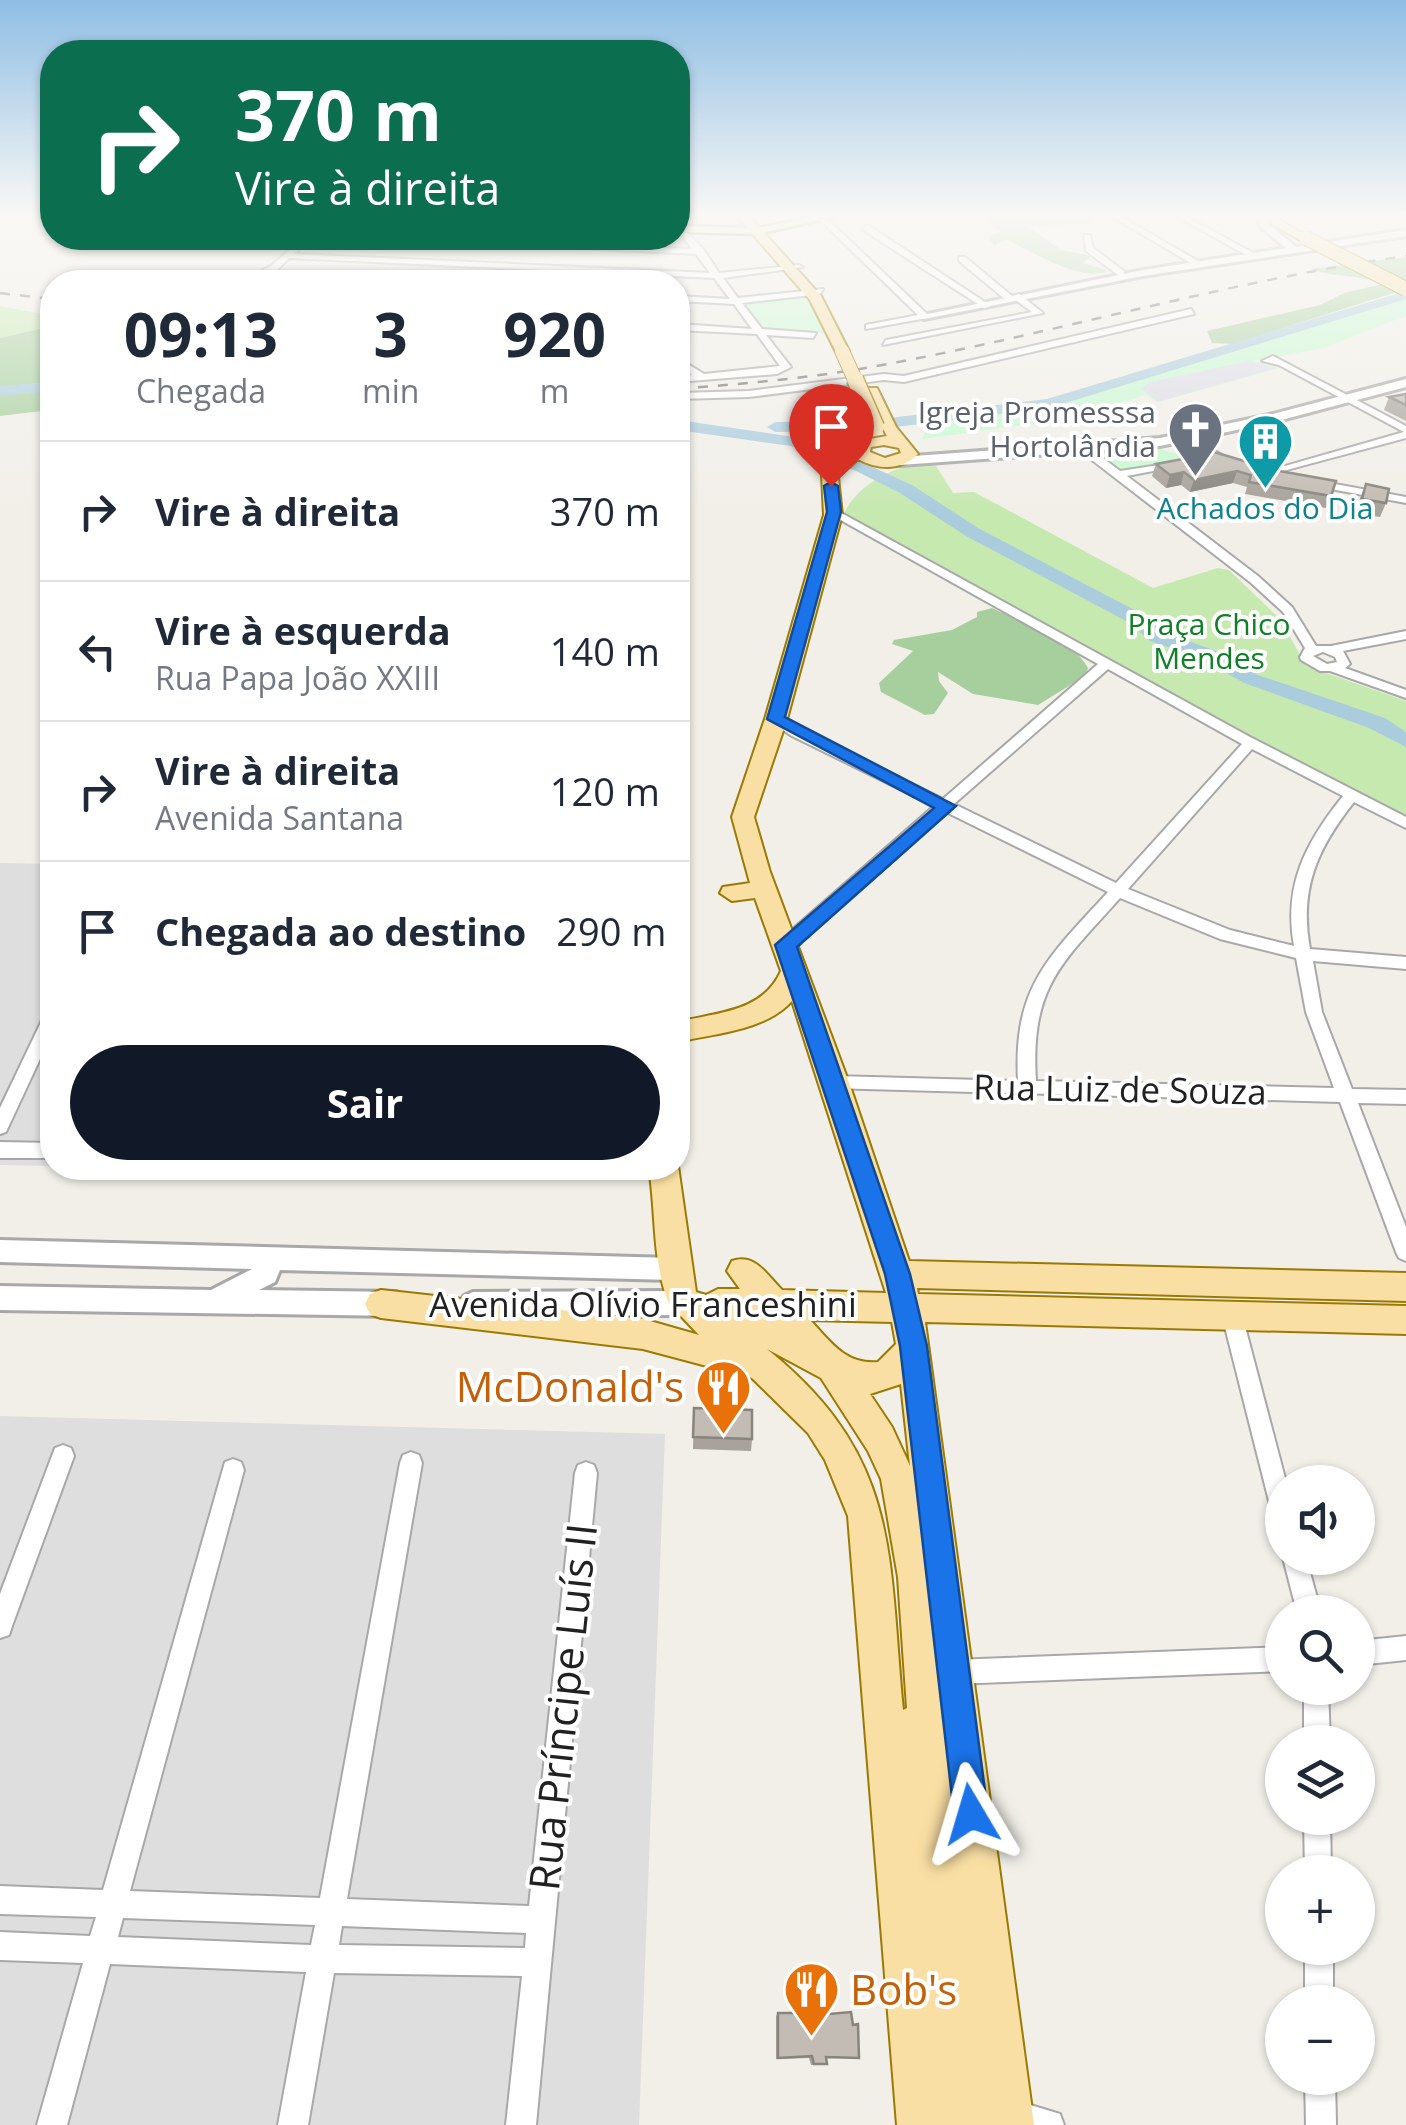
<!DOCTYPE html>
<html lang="pt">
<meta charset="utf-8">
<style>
:root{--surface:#fff;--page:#f2f2f3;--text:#1f2937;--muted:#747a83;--line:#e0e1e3;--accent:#111827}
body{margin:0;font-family:"Open Sans",sans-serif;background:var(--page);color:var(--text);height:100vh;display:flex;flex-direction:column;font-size:38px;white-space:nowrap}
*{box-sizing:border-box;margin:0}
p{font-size:32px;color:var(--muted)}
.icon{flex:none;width:55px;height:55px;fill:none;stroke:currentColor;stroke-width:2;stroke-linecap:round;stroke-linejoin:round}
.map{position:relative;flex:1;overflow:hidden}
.panel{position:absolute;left:40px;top:270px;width:650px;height:910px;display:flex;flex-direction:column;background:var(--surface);border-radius:40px;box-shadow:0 2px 8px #0004}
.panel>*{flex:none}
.top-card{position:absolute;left:40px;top:40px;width:650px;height:210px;border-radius:40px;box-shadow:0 2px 8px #0004;background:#0b6e4f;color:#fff;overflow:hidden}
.tools{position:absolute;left:1265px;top:1465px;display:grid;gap:20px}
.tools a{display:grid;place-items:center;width:110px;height:110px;border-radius:50%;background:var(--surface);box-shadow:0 2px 8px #0004;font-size:50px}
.pin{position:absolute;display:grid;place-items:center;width:85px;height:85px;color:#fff;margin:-102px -42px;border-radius:50% 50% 50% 0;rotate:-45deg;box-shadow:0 0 10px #0007}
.pin .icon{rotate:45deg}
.me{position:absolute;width:110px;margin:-55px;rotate:353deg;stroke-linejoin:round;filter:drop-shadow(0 0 8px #0008)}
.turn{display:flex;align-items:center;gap:35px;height:210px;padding:0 30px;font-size:45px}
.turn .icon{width:130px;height:130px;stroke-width:2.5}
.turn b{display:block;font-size:70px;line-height:85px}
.eta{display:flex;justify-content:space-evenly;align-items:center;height:170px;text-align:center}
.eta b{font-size:60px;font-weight:700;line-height:70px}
.action{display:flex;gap:20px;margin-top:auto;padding:20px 30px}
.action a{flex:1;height:115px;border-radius:60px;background:var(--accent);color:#fff;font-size:40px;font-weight:700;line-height:115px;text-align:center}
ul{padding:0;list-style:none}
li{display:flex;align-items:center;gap:30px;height:140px;padding:0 30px;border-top:2px solid var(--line)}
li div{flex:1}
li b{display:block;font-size:38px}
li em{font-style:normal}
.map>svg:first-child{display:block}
</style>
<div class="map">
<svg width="1406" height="2125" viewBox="0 0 1406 2125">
<rect width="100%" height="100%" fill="#f1efe8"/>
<g fill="#dfdede">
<polygon points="0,863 52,864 52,1166 0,1165"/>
<polygon points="121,1168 483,1168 482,1176"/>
<polygon points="0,1416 665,1434 639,2125 0,2125"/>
</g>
<g fill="#c6e9b0">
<polygon points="0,306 52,316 52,326 0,338"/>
<path d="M933 461 953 493 974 492 1153 588 1218 568 1229 570 1281 620 1306 666 1406 701V821L1246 738 843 516C856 483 900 463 933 461Z"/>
</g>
<g fill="#a7cf9e">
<path d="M991 215H1099L1092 223 1029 227 1061 250 1091 256 1083 263 1108 271C1082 283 1030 251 1006 239L994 246 988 237 1001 231 989 224Z"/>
<path d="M1406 257V289L1233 344 1212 343 1207 331 1320 305 1344 293 1383 284C1360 274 1335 278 1311 269Z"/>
<polygon points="52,326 52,382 0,387 0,338"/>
<polygon points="52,390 52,394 45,396 52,397 52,418 42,411 0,416 0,393"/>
<path d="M992 608C1024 624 1070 635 1088 668L1085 676 1038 705 973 694 938 672 939 681 948 693 934 714 925 715 881 692 879 683 913 651 892 644 894 640 952 630 977 617V612Z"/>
</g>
<g fill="#c7f9d1">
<polygon points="801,294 833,333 761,330 741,302"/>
<polygon points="1406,296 1406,316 1323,348 1253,361 1279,368 1158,402 1145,395 1073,418 922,439 928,427 926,421 1075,400"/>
<polygon points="1152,447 1192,458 1113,471 1088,452"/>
</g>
<polygon fill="#dddce7" points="1249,361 1276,368 1158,402 1142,389 1150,382"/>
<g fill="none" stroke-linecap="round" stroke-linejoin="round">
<g fill="#acd" fill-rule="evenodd">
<polygon points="1406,291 1406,299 1049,408 864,431 775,432 767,427 775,422 864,421 1047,399"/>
<polygon points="52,382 52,391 0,396 0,386"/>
<polygon points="678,420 794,437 866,464 912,485 978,528 1144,615 1164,633 1214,650 1258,675 1385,718 1406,732 1406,747 1369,728 1244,683 1200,658 1150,641 1130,623 966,536 900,493 854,470 791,446 678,430"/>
</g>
<defs>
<g id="minor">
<polygon points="815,215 823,215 927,314 927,318 866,329 866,325 918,315"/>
<polygon points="1109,215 1118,215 1203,264 1196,266"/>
<polygon points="1174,215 1183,215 1257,255 1250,257"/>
<polygon points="678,223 704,250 719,273 799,265 803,267 723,278 738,298 823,289 820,294 742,303 762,329 816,333 813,338 766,335 791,367 777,374 678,382 678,376 692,375 678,365 678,358 704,374 780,366 757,334 678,330 678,324 752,329 734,304 678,301 678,296 730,299 714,278 289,258 277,270 263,276 345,280 349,282 239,282 271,266 303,238 311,238 294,254 710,273 696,254 380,238 692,249 678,230"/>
<polygon points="866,226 869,226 991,306 984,308 863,230"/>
<polygon points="1084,235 1090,235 1093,248 1124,271 1124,275 1118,275 1086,251"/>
<polygon points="959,257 965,257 1012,296 1019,294 1043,313 883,345 886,340 1032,312 1013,298 1006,300 959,261"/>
<polygon points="1191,309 1194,314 904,382 884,380 749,397 678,399 678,393 749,391 884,374 904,376"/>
<polygon points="1273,356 1406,426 1406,438 1264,476 1264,472 1404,432 1279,365 1262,361"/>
<polygon points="1179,436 1187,436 1235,462 1226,464 1179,440"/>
<path d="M1079 446H1087L1120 471 1179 462V466L1127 476 1258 576 1292 607 1316 646H1331L1406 631V639L1343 651 1350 664 1345 668 1406 690V698L1330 671H1320L1301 660 1300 657 1305 648 1283 612 1250 582 1079 450ZM1323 652 1335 657 1337 662 1327 664 1313 656Z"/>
<polygon points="1313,480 1406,497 1406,503 1309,485 1309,481"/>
<path d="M834 509 1250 737 1406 817V828L1354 802C1317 849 1299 889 1310 949L1406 957V969L1313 961 1322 1012 1352 1089 1406 1090V1104L1358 1103 1406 1227V1261L1399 1258 1396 1252 1340 1102 829 1088 826 1083 829 1078 835 1076 1018 1081C1013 986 1048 958 1108 892L946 812 791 949H779L777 945 779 941 934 806 792 736 771 722V716H781L802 730 943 799 1098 664 830 514V510ZM1108 669 1242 744 1116 883 954 804ZM1252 749 1343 796C1306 842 1283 885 1294 946L1230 930 1128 889ZM1120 898 1220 939 1296 958 1306 1012 1334 1088 1036 1081C1030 986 1062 963 1120 898Z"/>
<polygon points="52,1010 52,1033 6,1132 0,1134 0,1108 44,1016"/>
<polygon points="0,1142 52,1143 52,1158 0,1158"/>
<polygon points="1233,1310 1240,1312 1243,1319 1286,1482 1282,1482 1282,1520 1274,1517 1271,1509 1223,1319 1226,1312"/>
<polygon points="63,1445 71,1448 74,1456 12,1626 9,1635 0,1638 0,1594 52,1456 55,1448"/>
<path d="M411 1452 419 1455 422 1463 347 1899 529 1906 575 1473 578 1465 586 1462 594 1465 597 1473 536 2125H506L522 1976 334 1973 308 2125H278L306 1972 110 1964 67 2125H37L83 1963 0 1960V1932L90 1936 96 1917 0 1914V1886L103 1890 225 1462 233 1459 241 1462 244 1470 130 1891 320 1898 400 1463 403 1455ZM123 1918 315 1925 311 1945 118 1937ZM342 1926 526 1933 525 1948 339 1945Z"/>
<polygon points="1283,1558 1306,1558 1321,1612 1297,1612"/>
<polygon points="1406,1636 1406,1660 1358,1665 1358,1641"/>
<polygon points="1282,1647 1282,1671 954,1684 945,1681 942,1672 945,1663 954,1660"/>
<polygon points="1304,1688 1328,1688 1330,1742 1304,1742"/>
<polygon points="1304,1818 1330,1818 1331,1872 1305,1872"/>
<rect x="1305" y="1948" width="28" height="54"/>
<polygon points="1305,2078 1335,2078 1336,2125 1306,2125"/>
<polygon points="1024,2103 1060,2114 1064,2125 997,2125 995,2121 999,2110"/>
</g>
<g id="tertiary">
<polygon points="1256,215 1266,215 1269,225 1296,247 1406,230 1406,236 1143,276 924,319 918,316 1143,270 1286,248 1262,228"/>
<polygon points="1406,379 1406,387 1270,423 1160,446 900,465 893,461 900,457 1160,438 1269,415"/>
<polygon points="0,1240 672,1258 681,1261 685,1269 681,1277 672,1280 280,1270 275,1282 259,1290 396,1292 405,1296 409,1304 405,1312 396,1316 0,1310 0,1286 211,1290 252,1269 0,1262"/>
<polygon points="684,1291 693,1295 697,1303 693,1311 684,1315 473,1316 464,1312 460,1304 464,1296 473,1292"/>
</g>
<polygon id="secondary" points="823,215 842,215 758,234 678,232 678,226 758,228"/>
<g id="primary">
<polygon points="736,215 748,215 821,296 849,351 847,354 837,354 810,300"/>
<polygon points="1256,215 1270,215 1312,238 1302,241"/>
<path d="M867 388H877L896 427 918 454C901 471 878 470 858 459L838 477 842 515 787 719 754 817 770 872 849 1083 909 1261 1406 1273V1301L917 1288 918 1294 1406 1306V1334L925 1322 1034 2125H897L848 1516 825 1460 808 1433 752 1378 643 1349 381 1318 370 1314 365 1304 370 1294 381 1290 643 1319 699 1335 681 1316 673 1313C651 1267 657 1217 649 1168L678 1166 696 1292 706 1295 718 1289H740L727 1271 732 1261C755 1253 767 1275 782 1290L886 1293 792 1001C765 1031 715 1033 678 1042V1022C717 1012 762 1013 781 971L755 898 732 901 720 893 723 887 750 883 732 817 765 719 824 515 822 476 858 441 887 436 864 391ZM884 445 899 448 901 453 885 458 870 452 871 447ZM810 1320 892 1322 896 1344 878 1362C845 1365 830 1341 810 1320ZM767 1349 821 1378 868 1451 881 1479 898 1577 907 1708 903 1710C888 1553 901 1457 767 1349ZM901 1384 910 1466 892 1427 870 1394Z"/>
</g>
</defs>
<use href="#minor" stroke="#a8a8a8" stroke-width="4"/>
<use href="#tertiary" stroke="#a8a8a8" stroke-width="6"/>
<use href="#secondary" stroke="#607907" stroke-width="5"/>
<use href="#primary" stroke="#9b7a03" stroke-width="4"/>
<use href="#minor" fill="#fff" fill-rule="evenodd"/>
<use href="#tertiary" fill="#fff" fill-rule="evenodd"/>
<use href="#secondary" fill="#eff9bf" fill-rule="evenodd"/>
<use href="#primary" fill="#fadfa4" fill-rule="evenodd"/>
<g stroke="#6f6f6f" stroke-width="2.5" stroke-dasharray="10 10" stroke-linecap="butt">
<polyline points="0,293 52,299"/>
<path d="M678 389C739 384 800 379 860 369 1044 337 1221 282 1406 256"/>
</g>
<defs>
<g id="primary-bridge-far1">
<polyline points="1306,238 1406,289"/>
<polyline points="842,351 856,382"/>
</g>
<polyline id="primary-bridge" points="855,379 876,427"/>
</defs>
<use href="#primary-bridge-far1" stroke="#9b7a03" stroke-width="16" stroke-linecap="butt"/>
<use href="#primary-bridge" stroke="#9b7a03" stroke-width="19" stroke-linecap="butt"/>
<use href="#primary-bridge-far1" stroke="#fadfa4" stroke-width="14"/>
<use href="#primary-bridge" stroke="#fadfa4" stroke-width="16"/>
</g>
<g fill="#a7a29b">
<polygon points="1406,394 1406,421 1384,410 1389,397"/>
<polygon points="1200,462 1274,470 1336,481 1326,508 1245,494 1247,487 1233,483 1190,492 1181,485 1166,488 1152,476 1156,464"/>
<polygon points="1366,484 1386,503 1380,517 1357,514 1360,498"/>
<polygon points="694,1408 752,1439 751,1451 693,1449"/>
<polygon points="778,2013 806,2016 859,2058 826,2058 827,2064 824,2065 811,2065 809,2058 776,2059 776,2016"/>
</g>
<g fill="#88847e">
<polygon points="1237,471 1233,483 1190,492 1194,480"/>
<polygon points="1184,472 1181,485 1166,488 1170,475"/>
</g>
<g fill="#c2bcb4" stroke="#88847e" stroke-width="2.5">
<polygon points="1406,394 1406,405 1389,397"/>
<polygon points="1214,452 1274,470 1336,481 1331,496 1249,482 1251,475 1237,471 1194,480 1184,472 1170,475 1156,464 1193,457 1200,462"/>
<polygon points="1366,484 1389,489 1386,503 1362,499"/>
<polygon points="694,1408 752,1410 752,1439 693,1437"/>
<polygon points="851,2012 853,2025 858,2024 859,2058 826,2057 827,2064 814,2064 812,2056 778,2058 778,2013 806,2013 806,2016"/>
</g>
<linearGradient id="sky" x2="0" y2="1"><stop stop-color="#8fbee4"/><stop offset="0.42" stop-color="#f9f8f5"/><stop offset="1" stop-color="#f9f8f5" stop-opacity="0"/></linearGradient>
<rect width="1406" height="512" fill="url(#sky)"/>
<polygon fill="#1a73e8" stroke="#114b97" stroke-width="2.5" points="831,482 838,486 841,512 785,717 956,806 797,947 910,1274 927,1346 988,1814 983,1826 971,1831 959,1826 954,1814 900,1346 885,1274 775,945 934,808 767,719 827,512 824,486"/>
<defs>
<symbol id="church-pin" viewBox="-11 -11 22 30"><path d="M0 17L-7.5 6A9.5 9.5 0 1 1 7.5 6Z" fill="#6b7280" stroke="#fff"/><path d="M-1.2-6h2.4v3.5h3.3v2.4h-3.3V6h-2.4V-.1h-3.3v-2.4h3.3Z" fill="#fff"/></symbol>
<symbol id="building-pin" viewBox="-11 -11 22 30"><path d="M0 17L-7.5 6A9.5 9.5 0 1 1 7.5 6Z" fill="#0f9aa8" stroke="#fff"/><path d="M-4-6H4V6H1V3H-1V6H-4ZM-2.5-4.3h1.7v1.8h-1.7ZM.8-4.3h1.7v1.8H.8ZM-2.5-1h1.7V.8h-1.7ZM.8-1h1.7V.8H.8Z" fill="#fff"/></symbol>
<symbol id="restaurant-pin" viewBox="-11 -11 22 30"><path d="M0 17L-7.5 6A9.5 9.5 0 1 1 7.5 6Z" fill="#e8710a" stroke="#fff"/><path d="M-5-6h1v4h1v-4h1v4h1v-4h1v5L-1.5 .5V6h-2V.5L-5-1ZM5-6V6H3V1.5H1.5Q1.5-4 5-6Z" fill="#fff"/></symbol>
</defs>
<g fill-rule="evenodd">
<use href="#church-pin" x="1164" y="398" width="63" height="86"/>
<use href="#building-pin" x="1234" y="410" width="63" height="86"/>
<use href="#restaurant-pin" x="692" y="1356" width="63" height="86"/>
<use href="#restaurant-pin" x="780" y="1958" width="63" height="86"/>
</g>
<g text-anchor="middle" stroke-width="8" stroke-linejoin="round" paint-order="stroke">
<g font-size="30" fill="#5b616d" stroke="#fff" text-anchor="end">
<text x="1156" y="423">Igreja Promesssa<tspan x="1156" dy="34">Hortolândia</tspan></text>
</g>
<g font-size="30" fill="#0d838f" stroke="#fff">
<text x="1265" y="519">Achados do Dia</text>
</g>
<g font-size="30" fill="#0e8025" stroke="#fff">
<text x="1209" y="635">Praça Chico<tspan x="1209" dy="34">Mendes</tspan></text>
</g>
<g font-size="35" fill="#212121" stroke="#fff">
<text transform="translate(1120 1090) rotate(1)" y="12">Rua Luiz de Souza</text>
<text x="643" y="1317">Avenida Olívio Franceshini</text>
</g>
<g font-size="42" fill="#c56008" stroke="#fff" text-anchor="end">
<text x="684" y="1402">McDonald's</text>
<text x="850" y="2005" text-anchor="start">Bob's</text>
</g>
<g font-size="42" fill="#212121" stroke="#fff">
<text transform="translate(563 1707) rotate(-84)" y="15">Rua Príncipe Luís II</text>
</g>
</g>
</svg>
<div class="tools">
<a><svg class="icon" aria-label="sound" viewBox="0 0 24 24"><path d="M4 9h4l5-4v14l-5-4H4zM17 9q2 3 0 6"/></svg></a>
<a><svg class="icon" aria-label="search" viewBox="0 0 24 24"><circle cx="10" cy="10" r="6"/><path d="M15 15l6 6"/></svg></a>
<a><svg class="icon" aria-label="layers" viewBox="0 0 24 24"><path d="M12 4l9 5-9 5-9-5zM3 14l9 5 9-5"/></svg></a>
<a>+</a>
<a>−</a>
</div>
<div class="pin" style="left:831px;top:486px;background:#d93025"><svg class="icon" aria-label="arrive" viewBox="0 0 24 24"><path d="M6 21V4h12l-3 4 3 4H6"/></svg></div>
<svg class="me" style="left:971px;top:1814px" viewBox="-20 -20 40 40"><path d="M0-17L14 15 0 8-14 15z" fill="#1a73e8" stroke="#fff" stroke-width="4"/></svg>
<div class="top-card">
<div class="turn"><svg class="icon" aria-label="right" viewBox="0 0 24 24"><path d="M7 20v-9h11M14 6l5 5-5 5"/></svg><div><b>370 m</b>Vire à direita</div></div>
</div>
<section class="panel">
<div class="eta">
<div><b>09:13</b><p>Chegada</p></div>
<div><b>3</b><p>min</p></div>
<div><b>920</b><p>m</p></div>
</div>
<ul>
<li><svg class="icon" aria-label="right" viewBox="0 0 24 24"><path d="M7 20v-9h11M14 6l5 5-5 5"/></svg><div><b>Vire à direita</b></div><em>370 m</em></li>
<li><svg class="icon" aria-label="left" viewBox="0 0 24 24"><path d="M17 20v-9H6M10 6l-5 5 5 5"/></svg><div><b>Vire à esquerda</b><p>Rua Papa João XXIII</p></div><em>140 m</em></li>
<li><svg class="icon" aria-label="right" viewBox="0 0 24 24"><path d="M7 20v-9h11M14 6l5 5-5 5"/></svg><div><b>Vire à direita</b><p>Avenida Santana</p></div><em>120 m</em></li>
<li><svg class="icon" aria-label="arrive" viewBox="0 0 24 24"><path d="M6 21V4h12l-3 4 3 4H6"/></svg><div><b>Chegada ao destino</b></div><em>290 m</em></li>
</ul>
<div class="action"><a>Sair</a></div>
</section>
</div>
